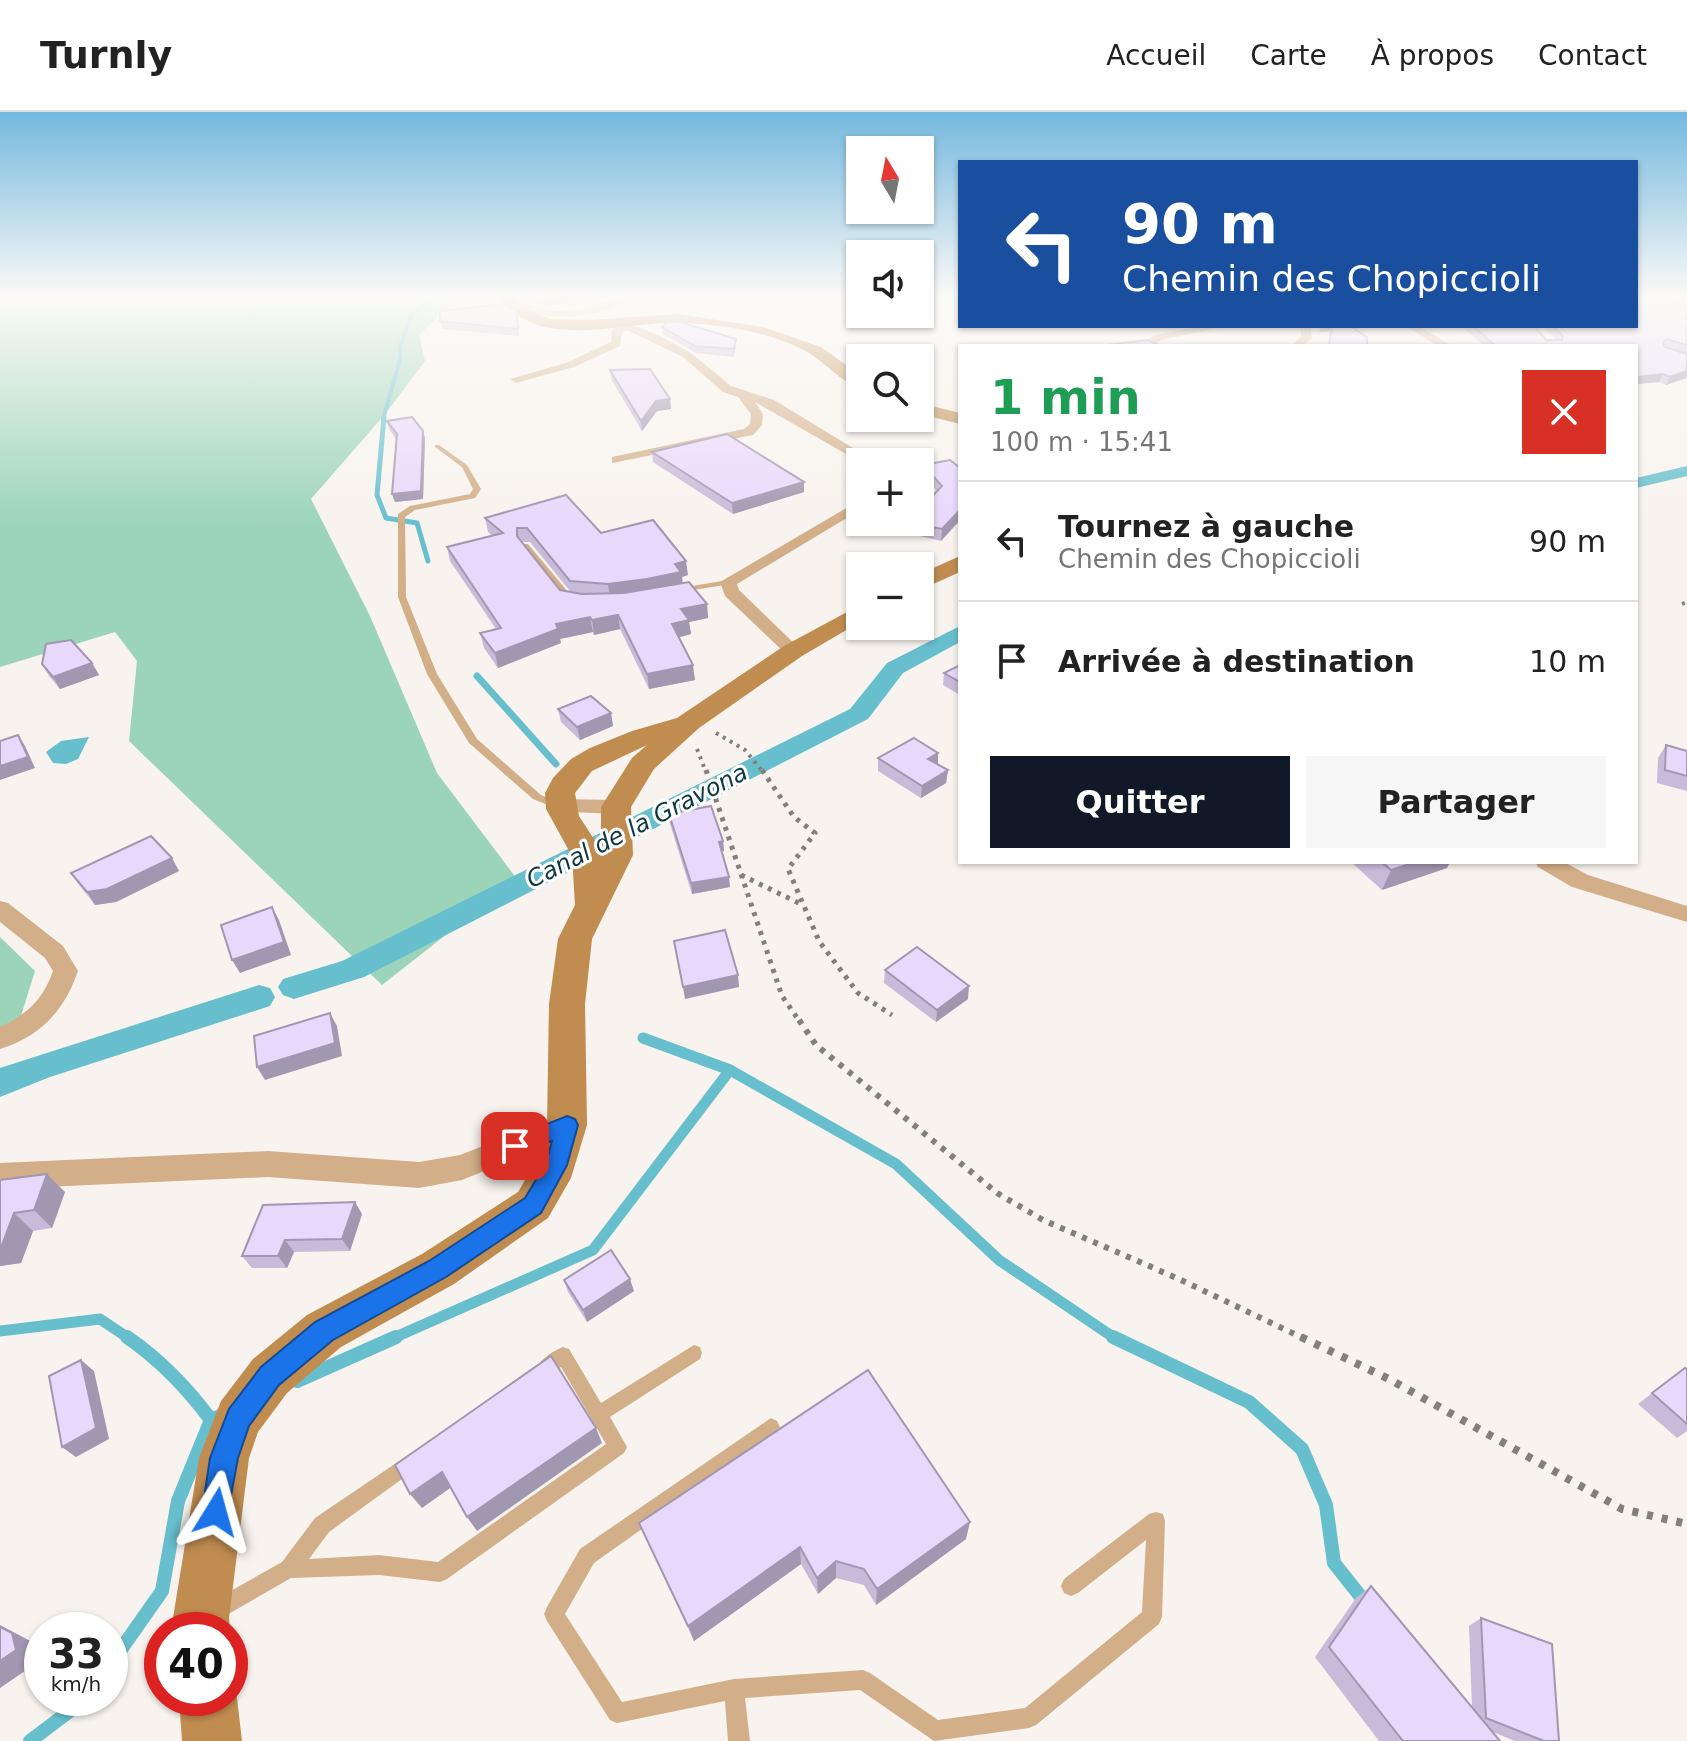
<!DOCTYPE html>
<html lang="fr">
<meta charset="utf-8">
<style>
:root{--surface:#fff;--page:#f6f6f6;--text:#222;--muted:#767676;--line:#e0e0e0;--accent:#111827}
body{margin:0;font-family:"DejaVu Sans",sans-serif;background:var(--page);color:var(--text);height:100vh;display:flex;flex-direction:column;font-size:30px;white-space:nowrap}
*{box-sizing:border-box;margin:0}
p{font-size:26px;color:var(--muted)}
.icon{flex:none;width:44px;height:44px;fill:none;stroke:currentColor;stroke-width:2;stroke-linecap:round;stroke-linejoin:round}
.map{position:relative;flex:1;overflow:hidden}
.side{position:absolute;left:958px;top:232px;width:680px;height:520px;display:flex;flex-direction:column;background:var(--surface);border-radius:0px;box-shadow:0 2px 6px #0004}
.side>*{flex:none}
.hud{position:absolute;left:958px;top:48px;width:680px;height:168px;border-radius:0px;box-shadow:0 2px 6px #0004;background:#1a4fa0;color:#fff;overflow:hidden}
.needle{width:52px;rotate:350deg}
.controls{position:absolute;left:846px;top:24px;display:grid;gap:16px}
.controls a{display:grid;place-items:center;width:88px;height:88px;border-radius:0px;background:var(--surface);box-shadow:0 2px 6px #0004;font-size:40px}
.speed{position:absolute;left:24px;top:1500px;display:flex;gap:16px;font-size:40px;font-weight:700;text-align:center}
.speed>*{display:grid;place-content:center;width:104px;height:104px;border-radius:50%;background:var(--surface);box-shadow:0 2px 6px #0004;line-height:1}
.speed small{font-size:20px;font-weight:400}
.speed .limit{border:12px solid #d22;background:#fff;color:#111}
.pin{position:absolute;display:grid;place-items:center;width:68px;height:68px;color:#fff;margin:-34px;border-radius:16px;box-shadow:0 4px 12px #0006}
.me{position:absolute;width:88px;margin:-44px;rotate:8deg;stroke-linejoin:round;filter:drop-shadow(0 0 6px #0008)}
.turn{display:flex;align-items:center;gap:28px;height:168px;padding:0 32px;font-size:36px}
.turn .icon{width:104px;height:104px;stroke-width:2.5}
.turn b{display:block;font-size:56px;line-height:68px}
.round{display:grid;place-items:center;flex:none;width:84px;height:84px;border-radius:0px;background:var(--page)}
.head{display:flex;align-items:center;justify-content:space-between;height:136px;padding:0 32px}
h1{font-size:48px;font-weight:800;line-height:60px;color:#1e9e55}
.button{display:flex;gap:16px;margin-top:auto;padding:16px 32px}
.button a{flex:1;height:92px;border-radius:0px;background:var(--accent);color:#fff;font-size:32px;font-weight:800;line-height:92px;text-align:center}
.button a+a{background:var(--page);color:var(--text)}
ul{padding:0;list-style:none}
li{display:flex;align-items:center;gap:24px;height:120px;padding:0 32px;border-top:2px solid var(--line)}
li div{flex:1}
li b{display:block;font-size:30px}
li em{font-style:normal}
header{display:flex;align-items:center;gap:48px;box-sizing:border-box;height:112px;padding:0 40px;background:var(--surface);border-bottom:2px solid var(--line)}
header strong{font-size:38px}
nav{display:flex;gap:44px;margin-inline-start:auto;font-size:28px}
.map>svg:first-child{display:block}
</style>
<header>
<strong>Turnly</strong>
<nav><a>Accueil</a><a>Carte</a><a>À propos</a><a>Contact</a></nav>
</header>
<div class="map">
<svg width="1687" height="1629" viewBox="0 0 1687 1629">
<rect width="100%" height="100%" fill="#f8f3ee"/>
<g fill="#9cd4ba">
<polygon points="0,184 459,184 419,223 425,249 386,301 311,387 370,504 437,661 517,767 382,873 129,629 137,549 115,520 0,555"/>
<polygon points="0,825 35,859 20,907 0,916"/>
</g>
<polygon fill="#67bfce" points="89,625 78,647 66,652 53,651 46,640 61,629"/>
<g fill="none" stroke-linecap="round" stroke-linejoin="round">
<polyline stroke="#67bfce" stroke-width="4" points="383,307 400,248 400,234 412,202 438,184"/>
<polyline stroke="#67bfce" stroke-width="5" points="384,305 377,383 386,406 417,411 428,449"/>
<polyline stroke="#67bfce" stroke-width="7" points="477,564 556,652"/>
<g stroke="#67bfce" stroke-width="11">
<polyline points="643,926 730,958 896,1052 999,1148 1116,1227"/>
<polyline points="0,1219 100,1207 130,1227"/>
<polyline points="391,1227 593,1138 730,958"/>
</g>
<g stroke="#67bfce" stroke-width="14">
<path d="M127 1225C159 1247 188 1277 211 1308"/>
<polyline points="1113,1225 1249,1290 1302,1337 1326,1393 1334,1451 1365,1490"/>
<polyline points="297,1269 396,1225"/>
<polyline points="110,1553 162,1479 178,1389 211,1308 225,1302"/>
<polyline points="30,1629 87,1586"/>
</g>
<g fill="#67bfce" fill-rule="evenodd">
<polygon points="1687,354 1687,364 1636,376 1636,366"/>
<polygon points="960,514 960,530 903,561 868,607 364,865 294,887 283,883 278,875 283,867 342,849 850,597 887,551"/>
<polygon points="259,873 270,876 275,885 270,894 50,965 0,985 0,956"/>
</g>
<g stroke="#827f7c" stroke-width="4" stroke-dasharray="3 5" stroke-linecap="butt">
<polyline points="1682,492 1687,490"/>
<polyline points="716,621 745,638 763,660"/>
<polyline points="697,637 706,660"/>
</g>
<g stroke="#827f7c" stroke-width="5" stroke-dasharray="4 6" stroke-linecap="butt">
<polyline points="706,658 782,884 800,910"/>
<polyline points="762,658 794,705 815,721 788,757 819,829 858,881 892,903"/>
<polyline points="741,763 803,793"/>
</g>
<polyline stroke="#827f7c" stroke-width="6" stroke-dasharray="5 7" stroke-linecap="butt" points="799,908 816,933 997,1081 1043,1108 1179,1167 1305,1227"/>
<polyline stroke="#827f7c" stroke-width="8" stroke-dasharray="6 9" stroke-linecap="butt" points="1301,1225 1389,1267 1622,1397 1687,1412"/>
<g fill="#d3af89" fill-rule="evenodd">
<polygon points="435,333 439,333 467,353 481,377 475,386 415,398 405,405 406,485 437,562 477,627 541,683 563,692 564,694 563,696 555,696 533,687 469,631 427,562 398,485 398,402 410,394 470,382 473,377 462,355 435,335"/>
<polygon points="522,432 528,432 574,487 574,491 568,491 522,436"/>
<polygon points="728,468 732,470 731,472 680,480 676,478 680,476"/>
<path d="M694 1233 700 1235 702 1241 700 1247 610 1305 627 1335 624 1341 447 1467 440 1470 379 1463 291 1466 225 1504 218 1507 211 1504 208 1497 211 1490 282 1450 315 1406 411 1341 417 1344 420 1350 417 1356 329 1420 309 1447 379 1443 438 1450 606 1332 561 1255 544 1265 538 1263 536 1257C540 1247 553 1239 563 1235L569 1237 601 1291Z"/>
<polygon points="771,1306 777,1309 780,1315 777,1321 594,1451 565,1502 622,1590 734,1567 863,1558 870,1561 938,1608 1025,1596 1142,1500 1146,1428 1078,1481 1071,1484 1064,1481 1061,1474 1064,1467 1149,1402 1156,1400 1163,1402 1165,1409 1162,1505 1159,1512 1036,1613 1029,1616 934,1629 860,1578 745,1586 750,1629 728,1629 725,1589 617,1611 610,1608 547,1509 544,1502 547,1495 580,1437"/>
</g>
<g fill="#d3af89" fill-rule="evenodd">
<path d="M619 184H633C603 206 557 209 523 199 515 197 511 199 505 195 520 186 544 200 562 199 582 198 601 192 619 184Z"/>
<polygon points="617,207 658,223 691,241 731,274 774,288 876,350 860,350 755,290 763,302 762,313 753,323 612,351 612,345 744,317 750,312 751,302 738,285 723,280 683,245 627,218 622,220 620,234 574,255 516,271 510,267 566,251 611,230 612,218 617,214 612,210"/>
<polygon points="1204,214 1228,214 1161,228 1151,234 1124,234 1147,228 1154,223"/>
<polygon points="1300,214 1310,214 1312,226 1303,234 1290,234 1301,225"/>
<polygon points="1406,214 1419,214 1452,234 1438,234"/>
<polygon points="860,388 860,398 737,472 739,478 802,539 793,544 787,543 725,484 720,470"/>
<polygon points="559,687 616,688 627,695 616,702 551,699 548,694"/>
<polygon points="1535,750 1564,750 1588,763 1687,794 1687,810 1572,775 1538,755"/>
<path d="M0 789 8 791 63 834 78 859C64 899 41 924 0 937V915C27 902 43 888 53 859L45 846 0 810Z"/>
<polygon points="567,1001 577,1005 581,1013 577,1021 462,1068 419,1076 268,1065 0,1077 0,1051 268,1039 419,1050 460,1043"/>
</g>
<g fill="#c08c50" fill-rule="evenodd">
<path d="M498 184H512L521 195 549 207 590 208 678 202 763 215 821 235 860 263V275C840 270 826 251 809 241 773 220 724 213 683 211 623 207 540 243 498 184Z"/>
<polygon points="920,291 960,301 960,312 920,302"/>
<polygon points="960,444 960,460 920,478 920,462"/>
<path d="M860 493V510L802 544 699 616 654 657 631 695 633 743 592 827 585 892 587 1013 571 1066 548 1106 454 1172 341 1235 287 1281 258 1320 249 1346 229 1506 230 1518H174L173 1506 199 1346 221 1289 253 1247 307 1203 422 1142 518 1080 537 1048 547 1013 549 892 558 827 575 793 572 744 546 697 545 681 553 666 571 647 590 636 632 619 677 606 784 534ZM647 633 632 646 601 695V738L579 704 575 681 592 659Z"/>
<polygon points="230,1569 237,1586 242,1629 182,1629 179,1586 230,1586"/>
</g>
</g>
<g fill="#c8bad9" fill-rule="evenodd">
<polygon points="517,184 584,184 584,187 547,194 520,189"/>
<polygon points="1674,184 1687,184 1687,192"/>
<polygon points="1687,197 1687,266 1666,273 1659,270 1636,272 1636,234 1484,234 1461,214 1534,214 1546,228 1556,228 1542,214 1636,214"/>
<polygon points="518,206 519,224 442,217 440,209"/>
<polygon points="662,215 736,227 736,234 734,245 696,241 663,222"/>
<polygon points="610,258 670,287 671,297 657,299 642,319 611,267"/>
<polygon points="387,309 425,326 423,387 395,390 392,382 396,327 389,317"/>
<polygon points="652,340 804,370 804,380 733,402 653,350"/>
<polygon points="923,353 960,356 960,408 941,429 907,421 907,410 937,379 923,364"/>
<path d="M485 406 601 421 688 463 682 465V471L707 492 708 506 689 510 691 522 679 525 695 568 649 577 620 517 594 523 593 520 560 527 561 531 498 556 484 536 480 521 496 517 450 449 447 435 493 424 488 420ZM521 430H530L570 479 560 478Z"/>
<polygon points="92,551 99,563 60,577 49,564 42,552"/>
<polygon points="960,553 960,583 943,573 944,561"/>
<polygon points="558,597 611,601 613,614 580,628 561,610"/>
<polygon points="1666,633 1687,639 1687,679 1657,671 1658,646"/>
<polygon points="938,641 938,653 948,658 946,671 921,686 878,659 878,646"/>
<polygon points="669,702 723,729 724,739 721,739 730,775 692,782 670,712"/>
<polygon points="1351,750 1450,750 1447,756 1382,778"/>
<polygon points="179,759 116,790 95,793 80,774 71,761"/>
<polygon points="885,858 968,887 936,910 884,871"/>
<polygon points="0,1068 65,1080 52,1116 33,1119 21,1151 0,1154"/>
<polygon points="362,1102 350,1139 294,1140 287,1156 252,1156 242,1144"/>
<polygon points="564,1168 634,1179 587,1210 568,1180"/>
<polygon points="1685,1256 1687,1257 1687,1319 1677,1326 1638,1292"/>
<polygon points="639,1411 966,1427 876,1493 864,1473 836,1466 818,1482 801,1452 694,1529"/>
<polygon points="1371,1474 1472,1595 1469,1514 1481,1506 1559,1629 1515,1629 1493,1620 1500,1629 1379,1629 1315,1545 1356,1486"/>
</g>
<g fill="#a297b0">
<polygon points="570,184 584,184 584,187 547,194 546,189"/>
<polygon points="1321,214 1331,214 1330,219 1319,220"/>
<polygon points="1344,214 1382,214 1342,218"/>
<polygon points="1687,259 1686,266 1666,273 1670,265"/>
<polygon points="1663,262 1659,270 1636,272 1636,265"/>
<polygon points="670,287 671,297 657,299 642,319 641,309 656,289"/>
<polygon points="423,319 425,326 423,387 395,390 392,382"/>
<polygon points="804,370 804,380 733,402 732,391"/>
<polygon points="960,398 960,408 941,429 942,417"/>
<polygon points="686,449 688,463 682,465 683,474 610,486 608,472"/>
<polygon points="707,492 708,506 689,510 691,522 673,527 672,512 681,497"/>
<polygon points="618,503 620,517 594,523 592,508"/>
<polygon points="590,505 593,520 560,527 561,531 498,556 495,541 556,512"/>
<polygon points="92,551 99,563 60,577 53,565"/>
<polygon points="693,553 695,568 649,577 647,562"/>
<polygon points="611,601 613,614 580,628 577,615"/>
<polygon points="18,623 25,634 35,656 0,668 0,654"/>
<polygon points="938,641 938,654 928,647"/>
<polygon points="948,658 946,671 921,686 922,674"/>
<polygon points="723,729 724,739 720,740 719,730"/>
<polygon points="172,746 179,759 116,790 95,793 87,780"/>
<polygon points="1416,750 1450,750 1447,756 1382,778 1391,758"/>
<polygon points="729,765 730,775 692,782 691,771"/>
<polygon points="272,795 279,808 291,843 240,861 232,848"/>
<polygon points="738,863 739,875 685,887 683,875"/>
<polygon points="969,874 968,887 936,910 937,898"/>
<polygon points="330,901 337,914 342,944 265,968 257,955"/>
<polygon points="47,1062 65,1080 52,1116 34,1098"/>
<polygon points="355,1090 362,1102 350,1139 342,1127"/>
<polygon points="14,1101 33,1119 21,1151 0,1154 0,1133"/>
<polygon points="285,1128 294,1140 287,1156 278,1144"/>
<polygon points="630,1167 634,1179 587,1210 583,1198"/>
<polygon points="81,1248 94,1259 109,1327 76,1345 62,1335"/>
<polygon points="596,1316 602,1331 477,1419 467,1405"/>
<polygon points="442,1360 453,1374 422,1396 410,1382"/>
<polygon points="970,1410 966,1427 876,1493 877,1477"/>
<polygon points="800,1435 801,1452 694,1529 688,1514"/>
<polygon points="836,1449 836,1466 818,1482 817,1466"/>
<polygon points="0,1513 36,1532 41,1548 0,1576"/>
</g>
<g fill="#e8d8fc" stroke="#a297b0" stroke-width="2">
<polygon points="522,184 570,184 546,189"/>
<polygon points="1636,184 1667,184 1687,197 1687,233 1667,227 1663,230 1665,235 1687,242 1687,259 1670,265 1663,262 1636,265 1636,234 1496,234 1473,214 1534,214 1546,228 1562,228 1563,224 1553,214 1636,214"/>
<polygon points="505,192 516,199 518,217 440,209 440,199"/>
<polygon points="667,210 680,210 736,227 734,237 695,234 662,215"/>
<polygon points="1332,214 1350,214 1367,225 1367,234 1329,234"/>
<polygon points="1148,228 1160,234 1099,234"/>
<polygon points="650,257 670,287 656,289 641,309 610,258"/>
<polygon points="412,305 423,319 421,379 392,382 397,322 387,309"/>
<polygon points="727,322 804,370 732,391 652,340"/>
<polygon points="950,348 960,356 960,398 942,417 907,410 920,410 920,397 942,374 923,353"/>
<polygon points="566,383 601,421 653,408 686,449 675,452 681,460 647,467 608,472 570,469 527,416 517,416 517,424 560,478 582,482 624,481 689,470 707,492 681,497 689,508 672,512 693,553 647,562 618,503 592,508 590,505 556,512 558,517 495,541 480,521 501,516 447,435 503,421 485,406"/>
<polygon points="71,528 92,551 53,565 42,552 46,532"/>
<polygon points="960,553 960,570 944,561"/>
<polygon points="591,584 611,601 577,615 558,597"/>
<polygon points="18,623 28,645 0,654 0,629"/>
<polygon points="914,626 938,641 928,647 948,658 922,674 878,646"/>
<polygon points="1666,633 1687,639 1687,664 1665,658"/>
<polygon points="711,694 723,729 719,730 729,765 691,771 669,702"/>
<polygon points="151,724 172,746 107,777 87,780 71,761"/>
<polygon points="1382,750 1416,750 1391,758"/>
<polygon points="272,795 284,830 232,848 221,813"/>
<polygon points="725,818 738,863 683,875 674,829"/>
<polygon points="917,835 969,874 937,898 885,858"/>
<polygon points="330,901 335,931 257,955 254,924"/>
<polygon points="47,1062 34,1098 14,1101 2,1133 0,1133 0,1068"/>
<polygon points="355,1090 342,1127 285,1128 278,1144 242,1144 263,1093"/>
<polygon points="611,1138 630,1167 583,1198 564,1168"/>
<polygon points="551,1244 596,1316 467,1405 442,1360 410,1382 395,1353"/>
<polygon points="81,1248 96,1316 62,1335 49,1264"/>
<polygon points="1685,1256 1687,1257 1687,1312 1652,1281"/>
<polygon points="868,1258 970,1410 877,1477 864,1457 836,1449 817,1466 800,1435 688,1514 639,1411"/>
<polygon points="1371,1474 1500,1629 1403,1629 1329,1535"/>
<polygon points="1481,1506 1552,1532 1559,1629 1544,1629 1486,1606"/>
<polygon points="0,1515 12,1521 16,1538 0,1549"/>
</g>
<linearGradient id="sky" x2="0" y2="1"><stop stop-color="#74b8de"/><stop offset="0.45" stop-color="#fcfaf7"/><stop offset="1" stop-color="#fcfaf7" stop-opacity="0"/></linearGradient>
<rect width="1687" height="412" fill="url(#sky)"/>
<polygon fill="#1a73e8" stroke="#114b97" stroke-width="2" points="567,1004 575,1007 578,1013 567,1053 541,1101 446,1165 333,1228 279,1273 249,1314 238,1346 226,1410 216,1414 206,1410 202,1400 210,1346 229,1297 261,1255 315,1210 429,1149 525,1086 546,1051 552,1029 515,1044 507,1041 504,1034 507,1028"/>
<g text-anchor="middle" stroke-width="6" stroke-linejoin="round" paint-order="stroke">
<g font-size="24" font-style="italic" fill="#0c373e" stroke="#fff">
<text transform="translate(637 714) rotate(-27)" y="8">Canal de la Gravona</text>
</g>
</g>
</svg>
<div class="controls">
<a><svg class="needle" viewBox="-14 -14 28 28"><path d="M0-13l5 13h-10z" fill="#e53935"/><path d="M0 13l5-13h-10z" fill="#767676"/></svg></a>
<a><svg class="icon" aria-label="sound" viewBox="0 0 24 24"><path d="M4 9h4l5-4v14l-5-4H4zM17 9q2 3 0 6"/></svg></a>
<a><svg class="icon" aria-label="search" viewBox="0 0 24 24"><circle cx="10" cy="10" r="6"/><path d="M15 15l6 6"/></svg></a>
<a>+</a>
<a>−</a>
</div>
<div class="speed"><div>33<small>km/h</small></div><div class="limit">40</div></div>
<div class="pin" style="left:515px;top:1034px;background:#d93025"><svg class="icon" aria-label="arrive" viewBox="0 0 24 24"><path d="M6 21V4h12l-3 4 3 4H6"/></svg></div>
<svg class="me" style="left:216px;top:1400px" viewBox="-20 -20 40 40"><path d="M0-17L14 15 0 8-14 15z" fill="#1a73e8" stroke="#fff" stroke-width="4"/></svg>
<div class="hud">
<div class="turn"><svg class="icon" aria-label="left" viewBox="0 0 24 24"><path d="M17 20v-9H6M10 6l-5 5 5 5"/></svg><div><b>90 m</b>Chemin des Chopiccioli</div></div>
</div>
<section class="side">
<div class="head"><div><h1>1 min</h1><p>100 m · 15:41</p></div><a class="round" style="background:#d93025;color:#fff"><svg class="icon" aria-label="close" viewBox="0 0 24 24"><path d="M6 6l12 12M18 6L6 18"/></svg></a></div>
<ul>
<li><svg class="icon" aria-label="left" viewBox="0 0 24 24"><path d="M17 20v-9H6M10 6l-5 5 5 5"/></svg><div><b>Tournez à gauche</b><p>Chemin des Chopiccioli</p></div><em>90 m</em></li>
<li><svg class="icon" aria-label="arrive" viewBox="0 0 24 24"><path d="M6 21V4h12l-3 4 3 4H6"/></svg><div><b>Arrivée à destination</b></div><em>10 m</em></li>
</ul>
<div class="button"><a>Quitter</a><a>Partager</a></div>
</section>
</div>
